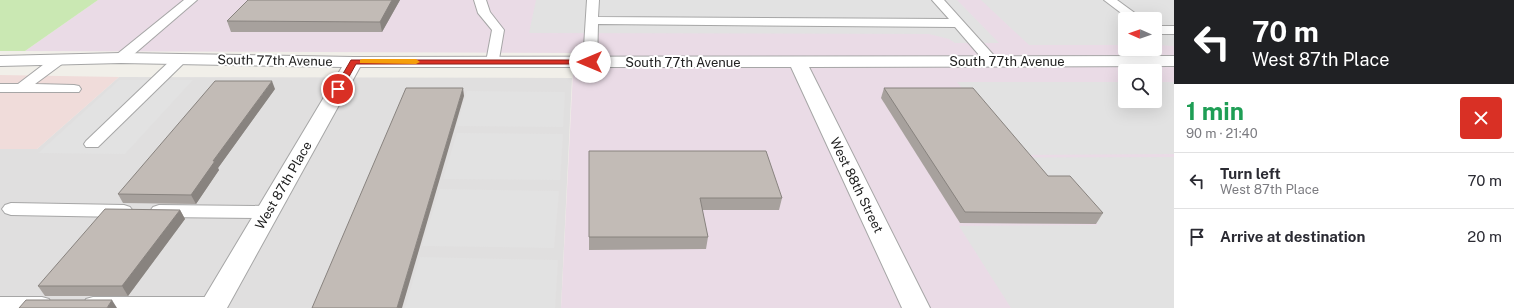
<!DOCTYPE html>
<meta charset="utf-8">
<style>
:root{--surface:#fff;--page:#f7f7f7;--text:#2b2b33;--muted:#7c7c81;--line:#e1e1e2}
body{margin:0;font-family:"Public Sans",sans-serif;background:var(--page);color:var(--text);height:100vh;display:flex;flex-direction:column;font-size:15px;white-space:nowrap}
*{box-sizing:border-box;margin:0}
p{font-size:13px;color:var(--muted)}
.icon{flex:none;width:22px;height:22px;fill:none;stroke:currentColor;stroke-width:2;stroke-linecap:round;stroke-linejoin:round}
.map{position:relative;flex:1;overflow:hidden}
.sheet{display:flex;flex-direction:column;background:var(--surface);width:340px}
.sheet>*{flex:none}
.guide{background:#202124;color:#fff;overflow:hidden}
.needle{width:26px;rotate:272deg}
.buttons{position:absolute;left:1118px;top:12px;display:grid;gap:8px}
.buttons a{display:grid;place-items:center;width:44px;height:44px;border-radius:4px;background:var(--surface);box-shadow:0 4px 16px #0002;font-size:20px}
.pin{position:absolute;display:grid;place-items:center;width:34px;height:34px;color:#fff;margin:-17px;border:2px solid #fff;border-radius:50%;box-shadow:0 1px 4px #0007}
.me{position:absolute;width:44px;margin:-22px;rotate:270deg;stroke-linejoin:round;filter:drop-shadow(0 0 3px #0008)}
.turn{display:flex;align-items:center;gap:14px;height:84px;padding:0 12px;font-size:18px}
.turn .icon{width:52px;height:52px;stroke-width:2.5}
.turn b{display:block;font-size:28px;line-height:34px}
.round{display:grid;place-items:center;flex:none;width:42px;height:42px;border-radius:4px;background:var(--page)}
.headline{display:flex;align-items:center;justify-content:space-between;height:68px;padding:0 12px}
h1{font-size:24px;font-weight:700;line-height:30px;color:#1e9e55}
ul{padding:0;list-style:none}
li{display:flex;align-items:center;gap:12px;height:56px;padding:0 12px;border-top:1px solid var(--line)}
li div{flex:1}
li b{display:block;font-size:15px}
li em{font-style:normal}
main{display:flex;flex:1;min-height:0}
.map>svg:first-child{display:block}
</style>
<main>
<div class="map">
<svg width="1174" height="308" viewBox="0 0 1174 308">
<rect width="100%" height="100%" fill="#f1efe9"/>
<polygon fill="#e0dfdf" points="119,77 572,78 561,308 0,308 0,149 37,149"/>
<polygon fill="#f0dcda" points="0,75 119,77 37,149 0,149"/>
<path fill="#eadbe6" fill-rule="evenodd" d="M98 0H1174V308H561L574 53 25 51ZM1125 19H1155V49H1125ZM1125 71H1155V101H1125Z"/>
<polygon fill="#cae8b3" points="0,0 98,0 25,51 0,51"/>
<g fill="#e2e2e2">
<polygon points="536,0 957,0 999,43 955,43 949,39 929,34 529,33"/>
<polygon points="981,0 1174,0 1174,46 1155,45 1155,19 1125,19 1125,45 1029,45"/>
<polygon points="119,80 193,80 125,154 38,153"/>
<polygon points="957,82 1125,82 1125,101 1155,101 1155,82 1174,82 1174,154 1017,155"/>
<polygon points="467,91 565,92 563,127 457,126"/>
<polygon points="457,133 563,134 560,180 443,179"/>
<polygon points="1174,157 1174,308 1011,308 959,226 1098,225 1063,184 919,158"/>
<polygon points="440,189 559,191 554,248 422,246"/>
<polygon points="420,257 558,260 555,308 405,308"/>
</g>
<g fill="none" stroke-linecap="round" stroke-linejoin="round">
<defs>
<g id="service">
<polygon points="184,0 197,0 126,61 116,61 114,58 116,55"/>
<polygon points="474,0 486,0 490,12 504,30 498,65 493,66 486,62 492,30 478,13"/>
<polygon points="587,0 599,0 598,17 949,19 932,0 944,0 998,60 996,63 986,63 955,27 598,24 597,62 590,66 583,62"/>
<polygon points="1104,0 1117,0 1143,19 1129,19"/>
<rect x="1155" y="26" width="19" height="8"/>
<polygon points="180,55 187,59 185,62 98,147 86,147 84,144 86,141 175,56"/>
<polygon points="57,57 64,61 62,64 35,84 74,85 79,86 81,89 79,92 0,92 0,84 18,84 52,58"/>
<polygon points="11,203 124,205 130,207 133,211 130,215 124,217 11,215 5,213 2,209 5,205"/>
<polygon points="159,205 268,206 274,208 277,212 274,216 268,218 159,217 153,215 150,211 153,207"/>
<polygon points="0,297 42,297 49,299 52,305 51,308 0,308"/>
<polygon points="93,297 214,297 221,299 224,305 223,308 84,308 83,305 86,299"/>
</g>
<polygon id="minor" points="121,53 354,57 1174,56 1174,66 809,67 930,308 902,308 791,67 360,67 227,308 198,308 342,67 121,63 0,66 0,56"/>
</defs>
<use href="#service" stroke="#a6a6a6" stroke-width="2"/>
<use href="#minor" stroke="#a6a6a6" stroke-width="2"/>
<use href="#service" fill="#fff" fill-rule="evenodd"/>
<use href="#minor" fill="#fff" fill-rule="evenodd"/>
</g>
<g fill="#a7a19d">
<polygon points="400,0 382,32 231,32 227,21"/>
<polygon points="884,88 1048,176 1103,213 1096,224 960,223 881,98"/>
<polygon points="275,89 218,168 219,170 196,204 123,203 118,194"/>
<polygon points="589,151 782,198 779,210 702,210 708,237 706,249 589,250"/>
<polygon points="180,210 185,219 128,296 45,296 38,286"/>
</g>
<g fill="#88837f">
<polygon points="392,0 400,0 382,32 380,22"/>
<polygon points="272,81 275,89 218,168 219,170 196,204 191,195 213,161"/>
<polygon points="463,88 464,96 402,308 397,308"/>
<polygon points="180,210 185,219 128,296 122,286"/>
<polygon points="112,300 117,308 107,308"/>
</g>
<g fill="#c2bbb6" stroke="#88837f">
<polygon points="248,0 392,0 380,22 227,21"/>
<polygon points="215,81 272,81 213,161 215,161 191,195 118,194"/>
<polygon points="406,88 463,88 397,308 312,308"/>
<polygon points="884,88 973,88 1048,176 1070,176 1103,213 965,212"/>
<polygon points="589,151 766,151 782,198 700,198 708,237 589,237"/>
<polygon points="105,209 180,210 122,286 38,286"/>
<polygon points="26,300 112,300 107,308 19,308"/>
</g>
<polygon fill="#d93025" stroke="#8d1f18" points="351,60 590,60 593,62 590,64 356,64 341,91 335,91 334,89"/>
<polygon fill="#f59e0b" points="362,59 416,59 420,62 416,64 360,63 360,60"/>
<g text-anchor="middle" stroke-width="4" stroke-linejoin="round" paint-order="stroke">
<g font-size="13" fill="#222" stroke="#fff">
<text transform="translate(275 60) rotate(1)" y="5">South 77th Avenue</text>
<text x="1007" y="66">South 77th Avenue</text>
<text x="683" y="67">South 77th Avenue</text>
<text transform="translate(283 185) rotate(-60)" y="5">West 87th Place</text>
<text transform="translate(857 185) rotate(64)" y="5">West 88th Street</text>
</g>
</g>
</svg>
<div class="buttons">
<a><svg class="needle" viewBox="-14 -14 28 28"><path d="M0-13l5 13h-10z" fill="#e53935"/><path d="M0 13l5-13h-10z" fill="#7c7c81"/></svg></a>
<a><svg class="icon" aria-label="search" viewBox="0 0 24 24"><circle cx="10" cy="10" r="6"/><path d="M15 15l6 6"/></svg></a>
</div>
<div class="pin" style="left:338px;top:89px;background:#d93025"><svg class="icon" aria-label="arrive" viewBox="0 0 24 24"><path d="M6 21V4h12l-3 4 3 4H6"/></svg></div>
<svg class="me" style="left:590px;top:62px" viewBox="-20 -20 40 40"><circle r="19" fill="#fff"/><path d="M0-13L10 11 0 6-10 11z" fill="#d93025"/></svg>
</div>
<section class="sheet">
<div class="guide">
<div class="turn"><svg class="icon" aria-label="left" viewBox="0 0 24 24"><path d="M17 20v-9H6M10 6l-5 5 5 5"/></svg><div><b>70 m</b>West 87th Place</div></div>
</div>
<div class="headline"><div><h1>1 min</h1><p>90 m · 21:40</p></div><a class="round" style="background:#d93025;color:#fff"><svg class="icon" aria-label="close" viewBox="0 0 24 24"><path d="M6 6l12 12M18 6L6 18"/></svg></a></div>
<ul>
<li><svg class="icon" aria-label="left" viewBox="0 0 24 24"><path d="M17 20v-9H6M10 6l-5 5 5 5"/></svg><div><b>Turn left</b><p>West 87th Place</p></div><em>70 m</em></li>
<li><svg class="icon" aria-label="arrive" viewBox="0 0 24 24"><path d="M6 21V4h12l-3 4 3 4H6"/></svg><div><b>Arrive at destination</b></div><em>20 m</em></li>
</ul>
</section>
</main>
